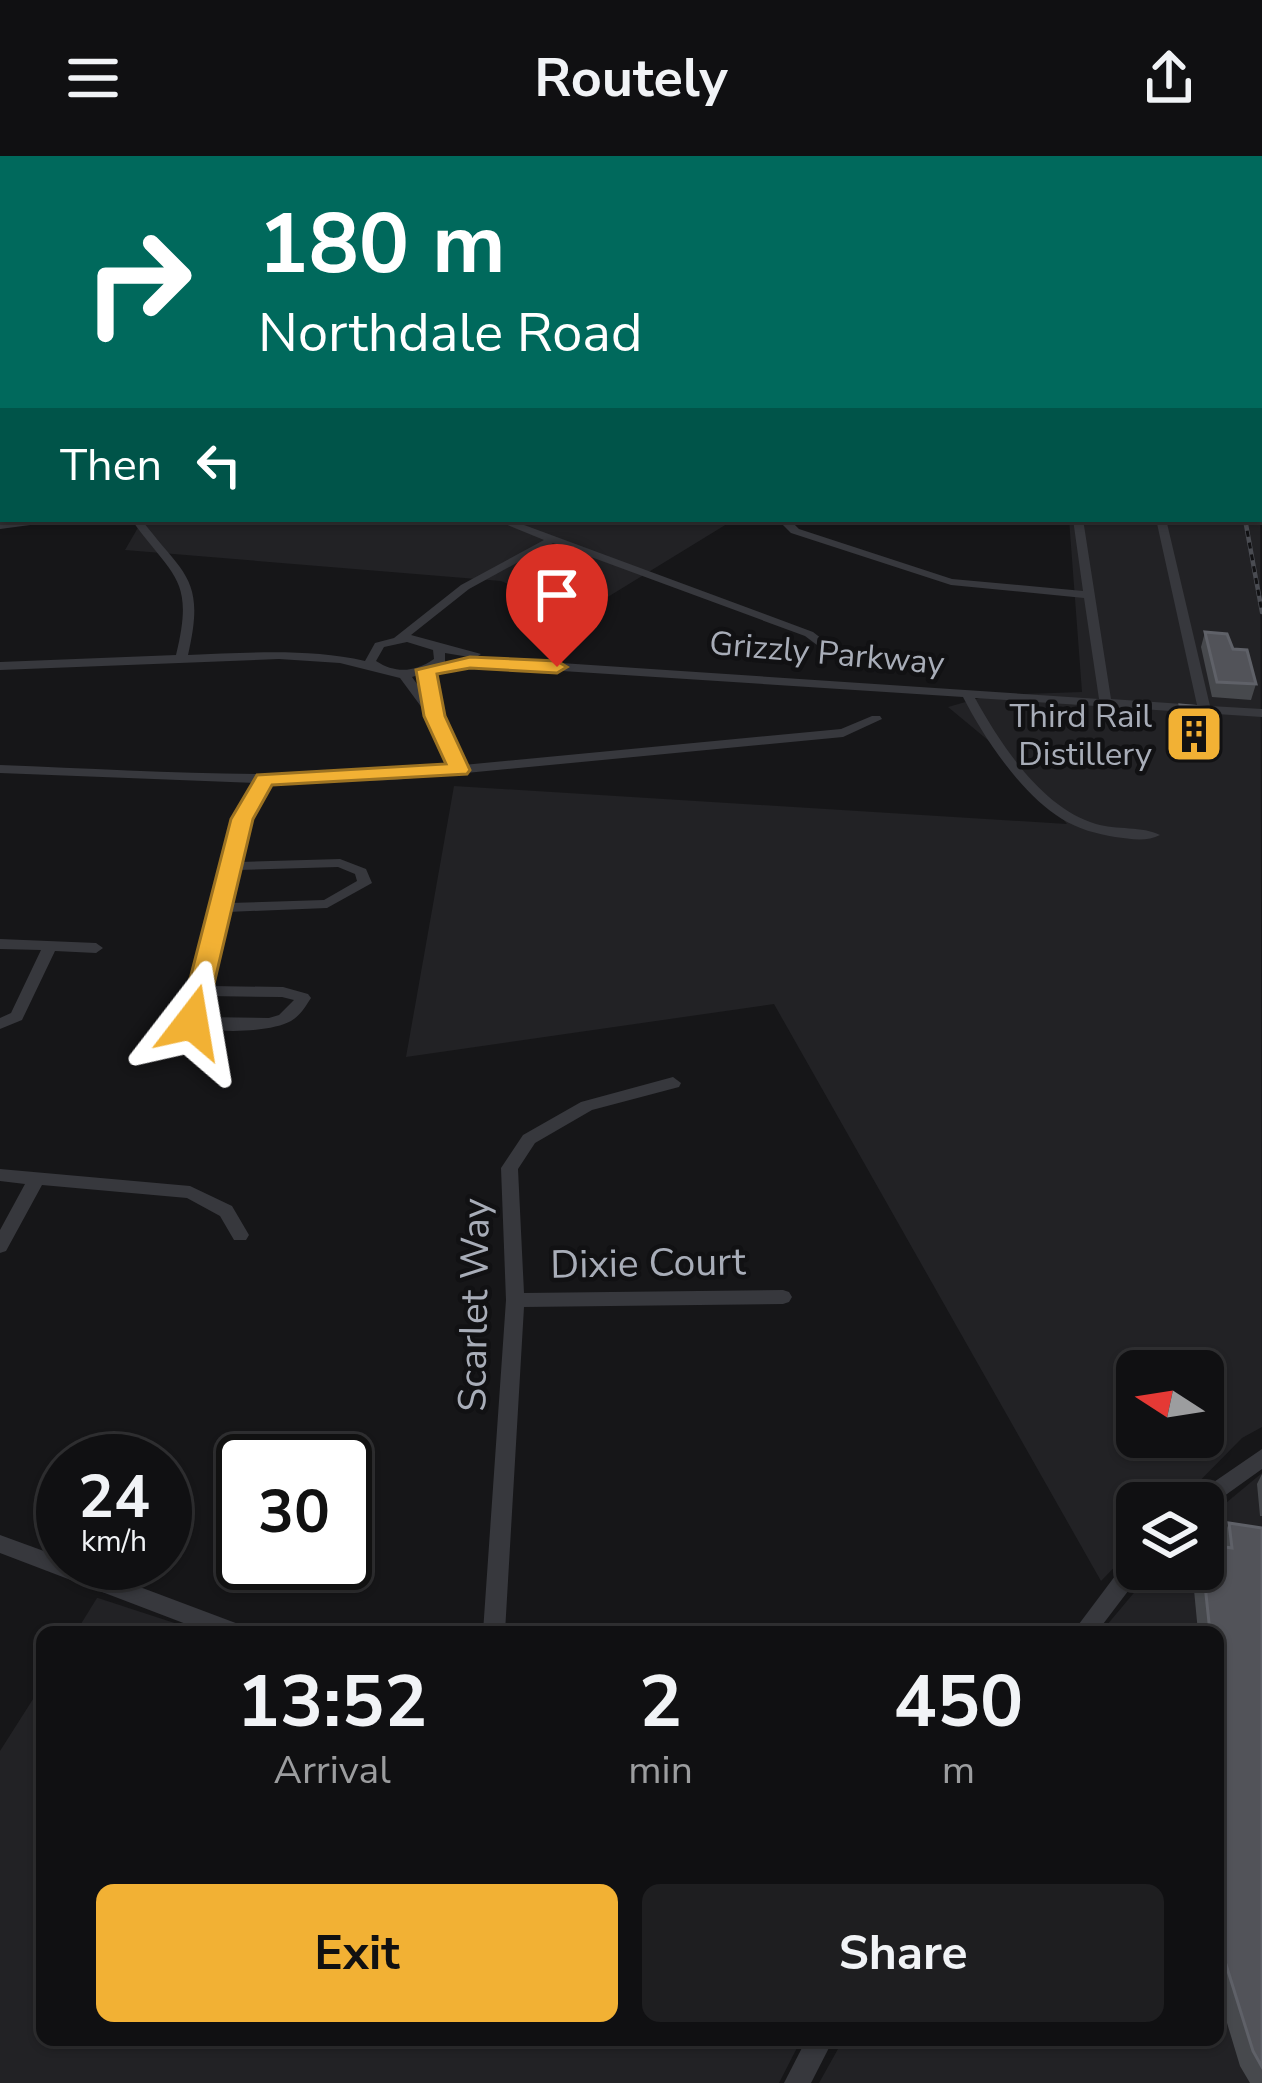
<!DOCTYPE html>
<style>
:root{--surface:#101012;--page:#1e1e20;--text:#f1f3f6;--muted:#9c9d9f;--line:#303032;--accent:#f2b134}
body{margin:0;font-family:"Nunito Sans",sans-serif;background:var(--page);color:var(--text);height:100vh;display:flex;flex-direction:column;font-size:45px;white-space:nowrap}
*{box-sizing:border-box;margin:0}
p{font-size:39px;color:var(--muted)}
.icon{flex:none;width:66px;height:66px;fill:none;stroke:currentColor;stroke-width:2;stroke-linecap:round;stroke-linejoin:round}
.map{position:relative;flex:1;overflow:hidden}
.details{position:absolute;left:36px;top:1470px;width:1188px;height:420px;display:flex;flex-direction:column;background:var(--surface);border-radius:18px;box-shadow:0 3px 9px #0004,0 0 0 3px var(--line)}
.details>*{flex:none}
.top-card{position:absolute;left:0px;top:0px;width:1263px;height:366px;box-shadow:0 3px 9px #0004,0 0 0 3px var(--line);background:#00695c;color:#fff;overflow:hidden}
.needle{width:78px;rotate:282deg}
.fabs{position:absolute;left:1116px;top:1194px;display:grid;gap:24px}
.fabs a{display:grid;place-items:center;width:108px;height:108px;border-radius:18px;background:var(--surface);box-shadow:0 3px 9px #0004,0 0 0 3px var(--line);font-size:60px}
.speed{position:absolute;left:36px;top:1278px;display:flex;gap:24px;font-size:60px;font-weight:700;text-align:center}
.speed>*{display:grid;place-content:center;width:156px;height:156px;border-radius:50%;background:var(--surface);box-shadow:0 3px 9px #0004,0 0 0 3px var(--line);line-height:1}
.speed small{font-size:30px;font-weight:400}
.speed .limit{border:6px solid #111;border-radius:18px;background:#fff;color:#111}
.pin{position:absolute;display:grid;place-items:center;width:102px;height:102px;color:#fff;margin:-123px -51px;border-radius:50% 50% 50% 0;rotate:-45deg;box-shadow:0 0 12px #0007}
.pin .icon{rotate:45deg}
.me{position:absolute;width:132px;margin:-66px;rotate:14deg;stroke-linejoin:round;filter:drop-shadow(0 0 9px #0008)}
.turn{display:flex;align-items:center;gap:42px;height:252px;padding:0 60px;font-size:54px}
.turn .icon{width:156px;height:156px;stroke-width:2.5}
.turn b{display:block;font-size:84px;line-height:102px}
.then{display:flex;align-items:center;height:114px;padding:0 60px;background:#0003;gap:24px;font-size:45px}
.eta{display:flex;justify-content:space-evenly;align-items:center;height:204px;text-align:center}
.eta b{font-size:72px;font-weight:700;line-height:84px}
.button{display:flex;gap:24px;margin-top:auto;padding:24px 60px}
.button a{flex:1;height:138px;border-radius:18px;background:var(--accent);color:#111;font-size:48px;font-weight:700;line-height:138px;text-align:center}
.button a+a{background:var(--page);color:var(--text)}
header{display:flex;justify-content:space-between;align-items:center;height:156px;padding:0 60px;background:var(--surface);font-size:54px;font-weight:700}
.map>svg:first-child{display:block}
</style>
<header><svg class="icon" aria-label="menu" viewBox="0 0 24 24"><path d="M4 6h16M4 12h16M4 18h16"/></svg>Routely<svg class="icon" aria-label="share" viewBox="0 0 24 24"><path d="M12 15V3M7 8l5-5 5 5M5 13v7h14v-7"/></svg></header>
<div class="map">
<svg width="1262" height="1927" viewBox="0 0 1262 1927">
<rect width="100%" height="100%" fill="#161618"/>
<g fill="#222225" fill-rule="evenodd">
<path d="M1260 216 1262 1271 1242 1282 1178 1347H1137V1388L1101 1425 774 848 406 901 454 630 1067 668 1018 609 948 551 990 539 1082 536 1069 363H1260ZM1137 1215H1203V1281H1137Z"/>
<polygon points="143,363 735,363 580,458 501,425 125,394"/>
<polygon points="1262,1317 1262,1927 819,1927 843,1884 1218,1884 1218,1476 1101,1476 1154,1413 1203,1413 1203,1366"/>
<polygon points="97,1442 98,1442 202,1476 76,1476"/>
<polygon points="42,1529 42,1884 801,1884 779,1927 0,1927 0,1595"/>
</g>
<polygon fill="#1e261f" points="520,0 1262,0 1262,216 1260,3"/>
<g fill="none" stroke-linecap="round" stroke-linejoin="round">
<g stroke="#2c353c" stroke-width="3">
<polyline points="598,0 628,0"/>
<polyline points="637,0 714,3"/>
</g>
<g fill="#37383d" fill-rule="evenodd">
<polygon points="126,0 132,0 130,3 124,3"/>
<rect x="241" y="0" width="6" height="3"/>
<rect x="259" y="0" width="6" height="3"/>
<polygon points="950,0 957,0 955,3 948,3"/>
<polygon points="3,204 3,213 0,214 0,205"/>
<rect x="1260" y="208" width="2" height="6"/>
<polygon points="0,294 3,295 3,301 0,300"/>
<polygon points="29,363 58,363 53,366 0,373 0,367"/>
<path d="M131 363H141C184 420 206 421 188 499 247 497 307 492 365 505L375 487 394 482 461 429 544 384 493 363H508L813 476 839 496 829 498 805 480 553 387 469 433 411 479 481 498 475 502 445 497V506L502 503 1099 543 1084 442 951 429 791 377 782 368 788 363H801L794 368 799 373 952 423 1083 435 1073 363H1083L1111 543 1197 549 1156 363H1166L1210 550 1262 553V561L975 542C1001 589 1042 652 1096 668 1116 674 1143 670 1160 679 1147 686 1130 683 1115 681 1097 678 1078 673 1062 663 1022 639 984 582 963 541L502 511 434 514 412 521 440 560 463 609 841 573 872 560H880L882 563 843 581 393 624 269 627 249 663 239 706 340 703 366 713 372 727 327 752 227 756 210 830 283 831 308 838 311 842C305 851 301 859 291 865 270 877 204 879 184 866L235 663 256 627 0 617V609C150 615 301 625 451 611L428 560 400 522 340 507 279 503 0 514V506L176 499C195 421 173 422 131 363ZM407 486 433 494 434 503C415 516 396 518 376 505L384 491ZM338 711 355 718 357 725 324 744 229 747 237 714ZM207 840 282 841 294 844 279 859 269 862 201 861Z"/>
<polygon points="0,783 96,787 103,792 96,797 55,795 22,864 0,873 0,862 11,857 41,794 0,793"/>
<polygon points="673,921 681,927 679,931 592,954 535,987 518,1013 524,1137 783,1134 789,1136 792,1141 789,1146 783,1148 524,1151 505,1476 483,1476 506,1144 501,1012 523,979 581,946"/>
<polygon points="0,1013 190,1030 232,1050 249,1079 246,1084 234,1084 220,1060 187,1042 42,1029 6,1095 0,1097 0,1074 25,1028 0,1025"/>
<polygon points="1262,1293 1262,1313 1206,1353 1203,1354 1203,1347 1189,1347 1192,1341"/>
<polygon points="0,1379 63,1402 63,1407 76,1407 241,1469 244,1476 207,1476 0,1397"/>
<polygon points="1137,1398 1137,1413 1144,1414 1097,1476 1073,1476 1130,1400"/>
<polygon points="806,1884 833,1884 811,1927 784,1927"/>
</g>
<g fill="#63666e" fill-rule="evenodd">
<rect x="0" y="224" width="3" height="8"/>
<rect x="1260" y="321" width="2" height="8"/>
</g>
<defs>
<g id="rail">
<polyline points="504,0 508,3"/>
<polyline points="1245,363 1262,456"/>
</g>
</defs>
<use href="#rail" stroke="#4a4c52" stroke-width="4.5"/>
<use href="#rail" stroke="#111113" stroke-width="3" stroke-dasharray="6" stroke-linecap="butt"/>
</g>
<g fill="#47494d">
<polygon points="1205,476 1233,493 1256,528 1251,544 1212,541 1201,491"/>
<polygon points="1180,549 1216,574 1211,590 1179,587 1175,564"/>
<polygon points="1262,1318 1262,1360 1260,1360 1257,1328"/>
<polygon points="1229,1367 1262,1372 1262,1927 1250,1927 1240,1910 1218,1837 1218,1476 1198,1476 1192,1413 1203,1413 1219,1390"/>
</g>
<g fill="#525359" stroke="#5f6168" stroke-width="3">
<polygon points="1205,476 1227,478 1233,493 1247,494 1256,528 1217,526"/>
<polygon points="1180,549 1212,552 1216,574 1183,572"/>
<polygon points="1229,1367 1262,1372 1262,1911 1253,1895 1218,1783 1218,1476 1210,1476 1203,1410 1203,1388 1232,1392"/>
</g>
<polygon fill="#f2b134" stroke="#9d7322" stroke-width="3" points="470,501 557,505 567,511 557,517 470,512 437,518 445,560 470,614 467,618 272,629 253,663 205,866 201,872 183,872 179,866 231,663 257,619 446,608 424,560 416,514"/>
<defs>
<symbol id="building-square" viewBox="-11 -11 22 22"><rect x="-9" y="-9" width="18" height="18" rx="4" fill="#f2b134" stroke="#111113"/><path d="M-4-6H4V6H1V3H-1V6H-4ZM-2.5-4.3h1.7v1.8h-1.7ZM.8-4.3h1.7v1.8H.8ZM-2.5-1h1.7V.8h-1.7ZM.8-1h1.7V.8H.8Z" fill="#111"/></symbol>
</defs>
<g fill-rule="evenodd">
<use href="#building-square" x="1161" y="545" width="66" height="66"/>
</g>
<g text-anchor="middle" stroke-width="9" stroke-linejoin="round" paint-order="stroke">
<g font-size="33" fill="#a8adb8" stroke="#111113">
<text transform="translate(827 496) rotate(5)" y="12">Grizzly Parkway</text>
</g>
<g font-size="33" fill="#a8adb8" stroke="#111113" text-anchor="end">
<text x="1152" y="571">Third Rail<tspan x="1152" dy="38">Distillery</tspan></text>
</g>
<g font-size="39" fill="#a8adb8" stroke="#111113">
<text transform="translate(648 1106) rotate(-1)" y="14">Dixie Court</text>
<text transform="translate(473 1149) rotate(-89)" y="14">Scarlet Way</text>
</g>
</g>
</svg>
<div class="fabs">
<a><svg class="needle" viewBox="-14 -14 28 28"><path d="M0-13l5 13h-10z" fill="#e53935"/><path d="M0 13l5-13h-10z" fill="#9c9d9f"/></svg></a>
<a><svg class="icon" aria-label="layers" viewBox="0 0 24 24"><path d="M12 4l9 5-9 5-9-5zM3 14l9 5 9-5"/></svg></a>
</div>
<div class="speed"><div>24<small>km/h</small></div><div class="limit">30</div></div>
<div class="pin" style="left:557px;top:511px;background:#d93025"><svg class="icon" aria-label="arrive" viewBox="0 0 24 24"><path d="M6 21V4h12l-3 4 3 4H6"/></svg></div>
<svg class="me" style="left:192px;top:866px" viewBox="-20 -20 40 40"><path d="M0-17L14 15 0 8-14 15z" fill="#f2b134" stroke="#fff" stroke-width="4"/></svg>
<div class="top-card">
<div class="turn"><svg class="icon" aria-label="right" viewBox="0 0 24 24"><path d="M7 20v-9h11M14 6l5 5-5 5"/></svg><div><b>180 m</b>Northdale Road</div></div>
<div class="then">Then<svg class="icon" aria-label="left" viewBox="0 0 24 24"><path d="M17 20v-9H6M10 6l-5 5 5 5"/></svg></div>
</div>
<section class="details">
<div class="eta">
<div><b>13:52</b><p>Arrival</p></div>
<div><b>2</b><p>min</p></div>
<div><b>450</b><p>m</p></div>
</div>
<div class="button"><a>Exit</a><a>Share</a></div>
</section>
</div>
